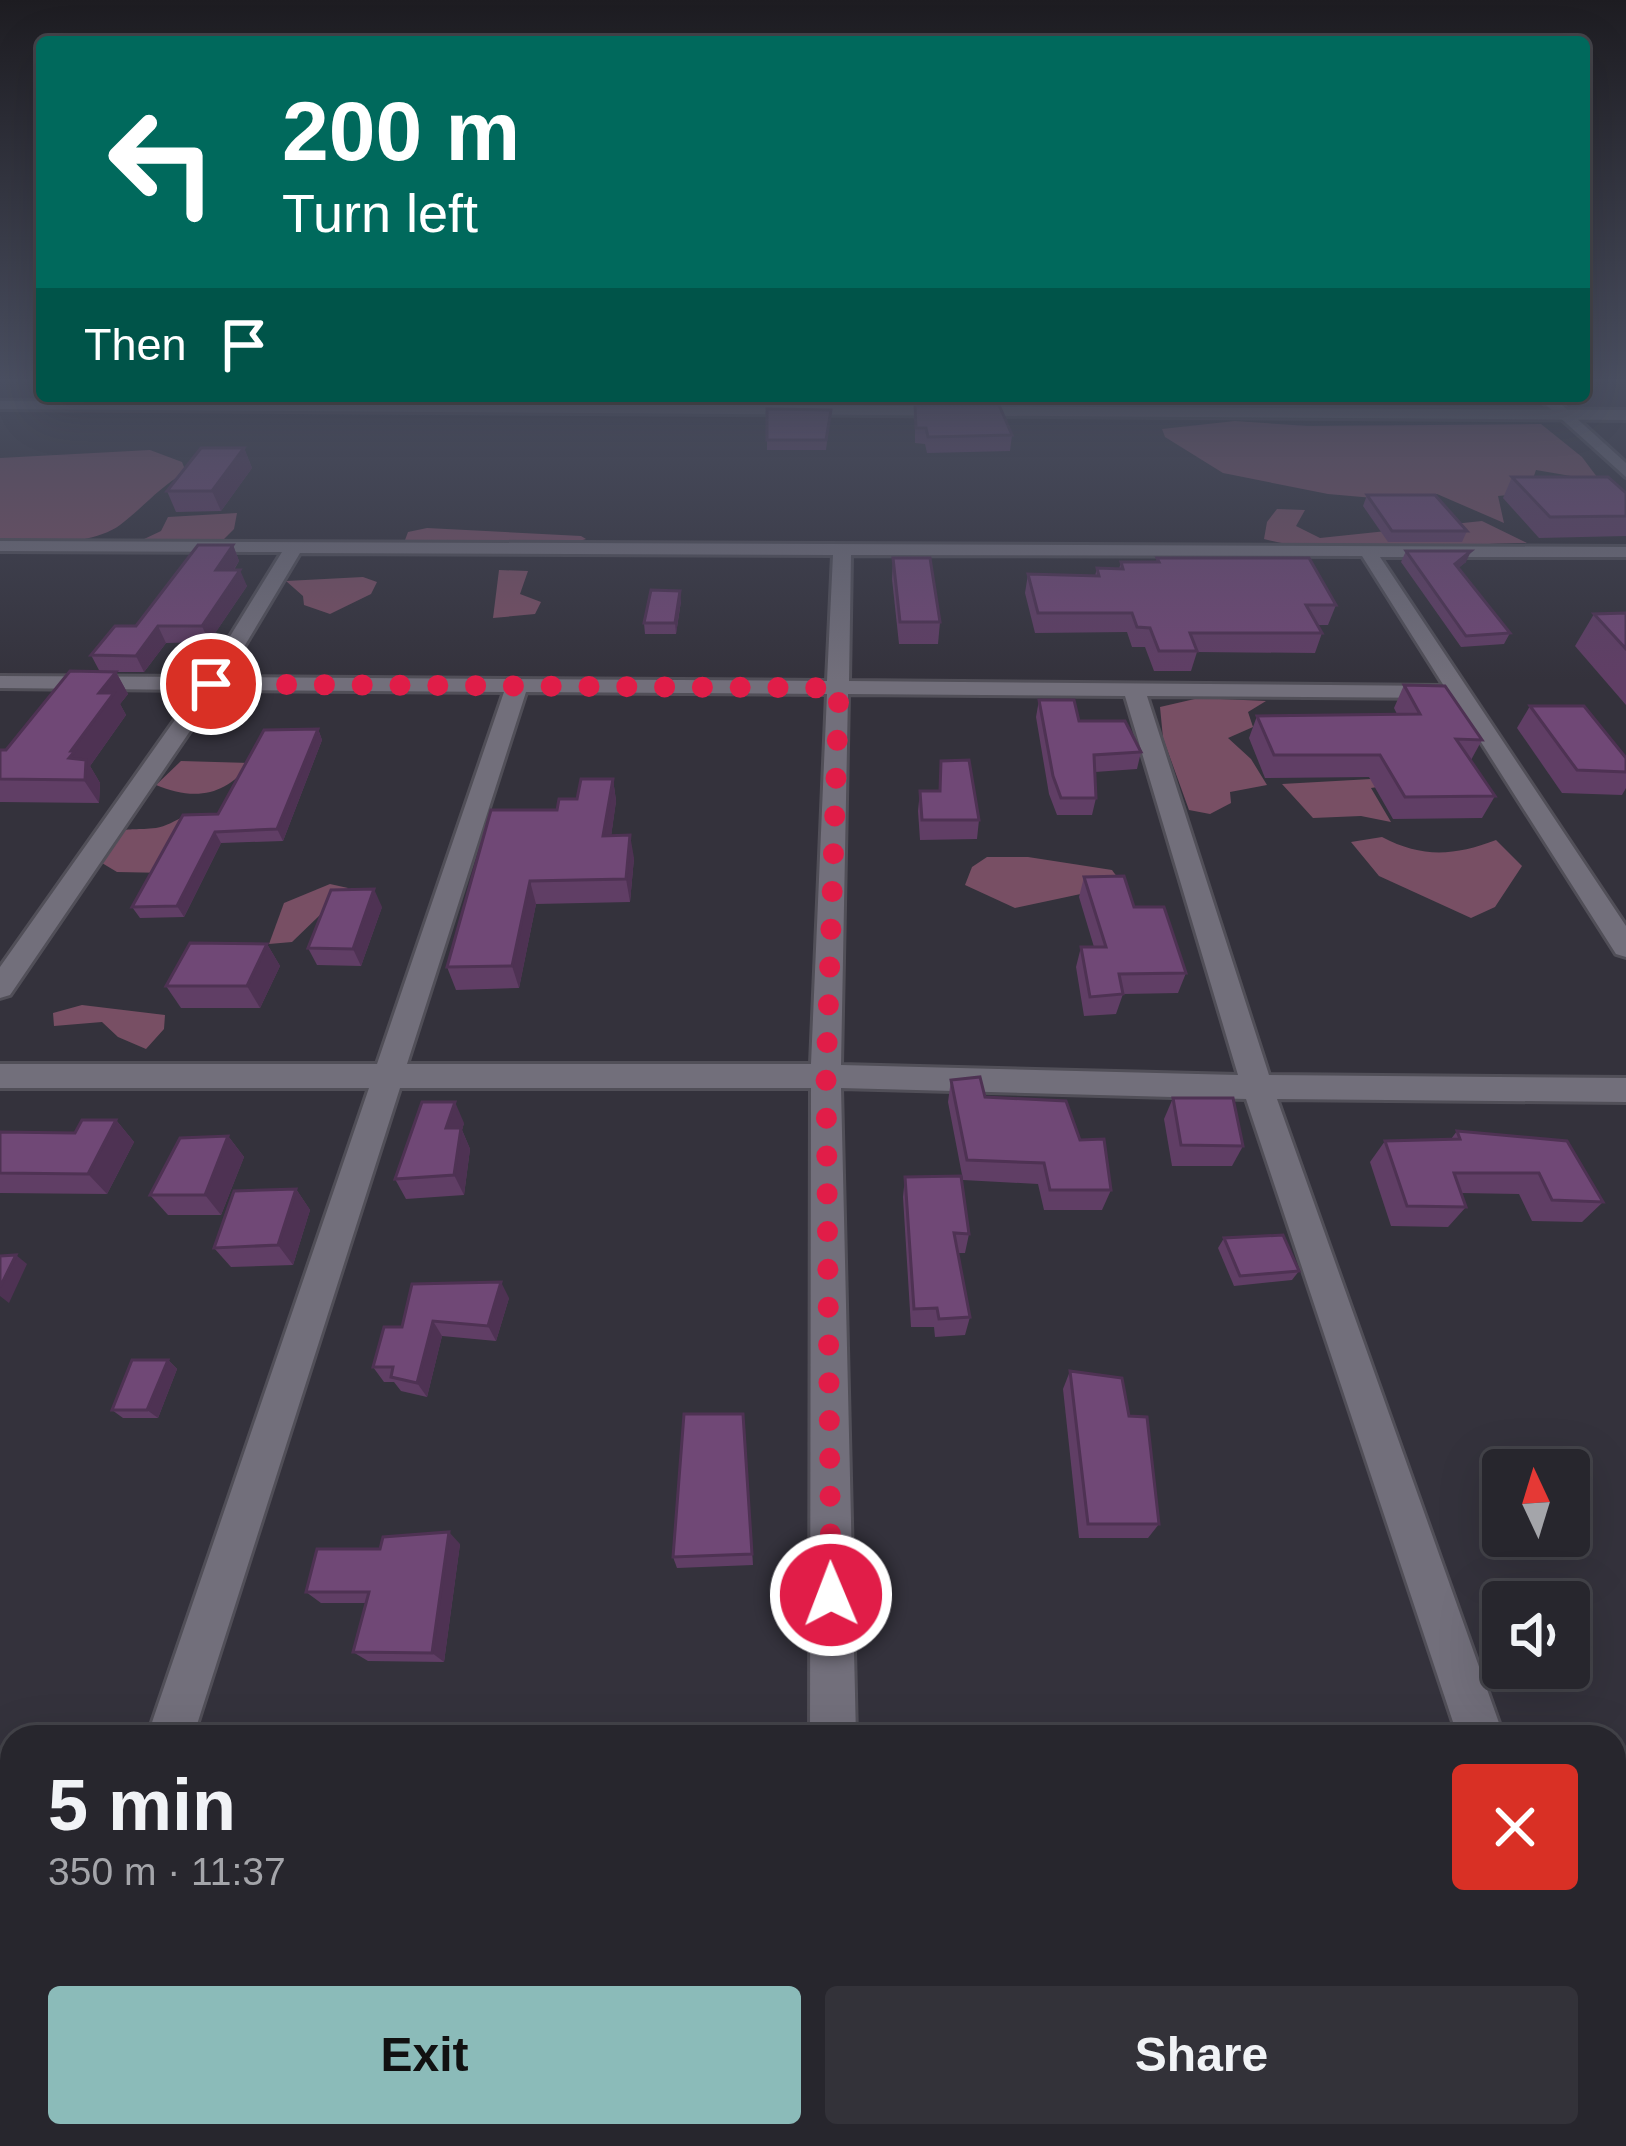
<!DOCTYPE html>
<meta charset="utf-8">
<style>
:root{--surface:#27262d;--page:#333239;--text:#f1f3f6;--muted:#a4a5aa;--line:#434349;--accent:#8bbbb9}
body{margin:0;font-family:Arial,sans-serif;background:var(--page);color:var(--text);height:100vh;display:flex;flex-direction:column;font-size:45px;white-space:nowrap}
*{box-sizing:border-box;margin:0}
p{font-size:39px;color:var(--muted)}
.icon{flex:none;width:66px;height:66px;fill:none;stroke:currentColor;stroke-width:2;stroke-linecap:round;stroke-linejoin:round}
.map{position:relative;flex:1;overflow:hidden}
.panel{position:absolute;left:0px;top:1725px;width:1626px;height:423px;display:flex;flex-direction:column;background:var(--surface);border-radius:36px 36px 0 0;box-shadow:0 12px 48px #0002,0 0 0 3px var(--line)}
.panel>*{flex:none}
.guide{position:absolute;left:36px;top:36px;width:1554px;height:366px;border-radius:12px;box-shadow:0 12px 48px #0002,0 0 0 3px var(--line);background:#00695c;color:#fff;overflow:hidden}
.needle{width:78px;rotate:356deg}
.controls{position:absolute;left:1482px;top:1449px;display:grid;gap:24px}
.controls a{display:grid;place-items:center;width:108px;height:108px;border-radius:12px;background:var(--surface);box-shadow:0 12px 48px #0002,0 0 0 3px var(--line);font-size:60px}
.pin{position:absolute;display:grid;place-items:center;width:102px;height:102px;color:#fff;margin:-51px;border:6px solid #fff;border-radius:50%;box-shadow:0 3px 12px #0007}
.me{position:absolute;width:132px;margin:-66px;rotate:359deg;stroke-linejoin:round;filter:drop-shadow(0 0 9px #0008)}
.turn{display:flex;align-items:center;gap:42px;height:252px;padding:0 48px;font-size:54px}
.turn .icon{width:156px;height:156px;stroke-width:2.5}
.turn b{display:block;font-size:84px;line-height:102px}
.then{display:flex;align-items:center;height:114px;padding:0 48px;background:#0003;gap:24px;font-size:45px}
.round{display:grid;place-items:center;flex:none;width:126px;height:126px;border-radius:12px;background:var(--page)}
.overview{display:flex;align-items:center;justify-content:space-between;height:204px;padding:0 48px}
h1{font-size:72px;font-weight:700;line-height:90px}
.primary-button{display:flex;gap:24px;margin-top:auto;padding:24px 48px}
.primary-button a{flex:1;height:138px;border-radius:12px;background:var(--accent);color:#111;font-size:48px;font-weight:700;line-height:138px;text-align:center}
.primary-button a+a{background:var(--page);color:var(--text)}
.map>svg:first-child{display:block}
</style>
<div class="map">
<svg width="1626" height="2146" viewBox="0 0 1626 2146">
<rect width="100%" height="100%" fill="#34323c"/>
<g fill="#784f64">
<polygon points="1235,421 1308,426 1541,424 1582,457 1600,481 1536,470 1528,493 1498,496 1504,523 1437,494 1385,499 1328,494 1223,473 1165,437 1162,429"/>
<path d="M150 450 182 462 186 472C160 486 144 507 120 525 91 546 35 544 0 542V458Z"/>
<path d="M1277 509 1305 510 1296 526 1320 538 1482 521 1527 543C1448 543 1338 558 1264 539L1267 522Z"/>
<polygon points="237,513 234,529 219,544 173,547 140,541 161,531 168,517"/>
<polygon points="427,528 581,536 586,539 570,544 405,540 408,532"/>
<polygon points="499,570 528,571 520,594 541,602 535,614 493,618"/>
<polygon points="363,577 377,582 371,594 330,614 304,605 303,596 286,581"/>
<polygon points="1199,698 1266,701 1248,712 1253,727 1228,738 1251,759 1267,785 1230,792 1231,803 1210,814 1189,810 1163,738 1160,707"/>
<path d="M181 761 250 763C226 796 194 801 156 785Z"/>
<polygon points="1389,778 1397,784 1371,788 1391,822 1361,816 1313,818 1282,784"/>
<path d="M185 816 168 873 117 872 102 863C113 821 121 832 156 828 165 827 176 820 185 816Z"/>
<path d="M1382 837C1422 858 1454 856 1496 840L1522 866 1495 907 1471 918 1379 876 1351 842Z"/>
<polygon points="987,857 1028,857 1112,870 1123,885 1015,908 965,885 972,867"/>
<polygon points="330,884 348,888 292,942 269,944 284,903"/>
<polygon points="82,1005 165,1015 164,1029 146,1049 118,1037 102,1022 54,1026 53,1013"/>
</g>
<g fill="none" stroke-linecap="round" stroke-linejoin="round">
<defs>
<g id="minor">
<polygon points="0,401 1626,410 1626,420 0,409"/>
<path d="M0 541 1626 547V557H1380L1626 926V957L1616 954 1453 698 1147 696 1269 1075 1626 1078V1102L1277 1099 1504 1737H1458L1246 1099 841 1088 856 1737H810L811 1088H400L193 1737H147L369 1088H0V1064H377L504 692 218 690 10 995 0 998V967L196 690 0 688V676L205 677 282 552 0 551ZM300 553 833 555 827 681 226 677ZM851 555 1362 556 1444 686 849 681ZM526 692 827 694 811 1064H407ZM848 694 1125 696 1238 1075 841 1065Z"/>
<rect x="0" y="1752" width="12" height="46"/>
<rect x="1614" y="1773" width="12" height="46"/>
<polygon points="1614,2098 1626,2103 1626,2146 1594,2146 1591,2136 1614,2136"/>
<polygon points="12,2131 12,2136 64,2136 60,2146 6,2146"/>
<rect x="798" y="2136" width="54" height="10"/>
</g>
<polygon id="tertiary" points="1536,396 1552,396 1626,463 1626,477"/>
</defs>
<use href="#minor" stroke="#514f58" stroke-width="6"/>
<use href="#tertiary" stroke="#514f58" stroke-width="6"/>
<use href="#minor" fill="#726f7b" fill-rule="evenodd"/>
<use href="#tertiary" fill="#726f7b" fill-rule="evenodd"/>
</g>
<g fill="#603e65">
<polygon points="768,396 835,396 834,401 768,401"/>
<polygon points="914,396 1039,396 1038,400 914,402"/>
<polygon points="1315,396 1372,396 1369,404 1321,404"/>
<polygon points="915,405 1012,435 1010,451 927,453 925,444 915,443"/>
<polygon points="767,409 831,410 826,450 767,450"/>
<polygon points="244,448 252,468 221,511 176,512 167,491"/>
<polygon points="1512,477 1626,493 1626,536 1539,538 1503,498"/>
<polygon points="1367,495 1467,531 1462,542 1388,542 1363,506"/>
<polygon points="233,545 239,561 234,570 247,586 209,642 166,643 144,672 116,672 128,694 120,704 126,715 90,766 100,783 99,803 0,802 0,750 6,750 100,672 91,655 136,626"/>
<polygon points="1406,551 1466,562 1458,568 1510,633 1504,644 1461,647 1401,562"/>
<polygon points="893,558 940,622 938,644 899,644 892,579"/>
<polygon points="1157,558 1336,605 1328,625 1317,625 1322,633 1315,653 1197,652 1191,671 1154,671 1145,647 1132,647 1127,632 1035,633 1025,593 1028,574 1095,576 1097,568 1119,569 1121,562 1156,562"/>
<polygon points="681,601 676,634 645,634 644,623"/>
<polygon points="1626,613 1626,705 1575,646 1594,614"/>
<polygon points="1404,685 1482,740 1471,760 1495,796 1482,818 1393,819 1369,777 1265,778 1249,738 1257,716 1397,714 1394,708"/>
<polygon points="1039,700 1141,752 1137,769 1095,772 1096,798 1092,815 1057,815 1049,794 1036,717"/>
<polygon points="1530,706 1626,758 1626,788 1622,795 1562,793 1517,728"/>
<polygon points="318,729 322,740 283,841 221,843 184,917 140,918 132,907 218,814"/>
<polygon points="941,761 979,820 977,839 920,840 918,811 920,791 939,791"/>
<polygon points="613,779 616,801 611,836 634,858 630,902 536,904 519,988 456,990 447,967 557,810"/>
<polygon points="1084,877 1134,907 1186,973 1178,993 1123,994 1116,1014 1084,1016 1076,967 1081,947 1094,947 1079,897"/>
<polygon points="382,907 361,966 317,965 308,948"/>
<polygon points="267,944 280,966 260,1008 181,1008 166,986"/>
<polygon points="951,1080 1080,1140 1111,1190 1102,1210 1044,1210 1038,1184 963,1180 948,1102"/>
<polygon points="1173,1098 1243,1146 1232,1166 1172,1166 1164,1119"/>
<polygon points="116,1120 134,1142 107,1194 0,1193 0,1132 75,1133"/>
<polygon points="464,1123 462,1130 470,1149 464,1195 406,1199 395,1179"/>
<polygon points="1457,1131 1603,1202 1582,1222 1532,1221 1519,1194 1461,1193 1466,1207 1448,1227 1391,1226 1370,1162 1385,1141 1451,1139"/>
<polygon points="228,1136 244,1157 221,1215 168,1215 150,1195"/>
<polygon points="905,1177 969,1234 965,1253 958,1253 970,1317 965,1335 935,1337 934,1327 911,1327 903,1197"/>
<polygon points="296,1189 310,1210 293,1265 231,1267 214,1248"/>
<polygon points="1224,1238 1299,1271 1292,1280 1234,1286 1218,1248"/>
<polygon points="509,1298 496,1341 442,1336 427,1397 401,1391 394,1382 384,1382 373,1367 402,1327"/>
<polygon points="168,1360 177,1369 158,1418 123,1418 112,1410"/>
<polygon points="1070,1371 1129,1416 1159,1524 1148,1538 1079,1538 1063,1389"/>
<polygon points="744,1428 753,1565 677,1568 673,1557"/>
<polygon points="460,1544 444,1662 368,1661 353,1652 366,1603 321,1603 306,1592 380,1549"/>
</g>
<g fill="#4e3253">
<polygon points="244,448 252,468 221,511 212,491"/>
<polygon points="233,545 239,561 223,586 216,570"/>
<polygon points="1471,551 1466,562 1450,575 1455,564"/>
<polygon points="240,570 247,586 209,642 202,626"/>
<polygon points="680,591 681,601 676,634 675,623"/>
<polygon points="158,626 166,643 144,672 136,656"/>
<polygon points="116,672 128,694 120,704 126,715 90,766 100,783 99,803 69,758 99,693"/>
<polygon points="318,729 322,740 283,841 277,829"/>
<polygon points="613,779 616,801 608,859 603,836"/>
<polygon points="215,832 221,843 184,917 177,906"/>
<polygon points="630,835 634,858 630,902 626,879"/>
<polygon points="530,881 536,904 519,988 512,966"/>
<polygon points="374,889 382,907 361,966 353,949"/>
<polygon points="267,944 280,966 260,1008 247,986"/>
<polygon points="455,1102 464,1123 462,1130 470,1149 464,1195 454,1175 446,1128"/>
<polygon points="116,1120 134,1142 107,1194 88,1174"/>
<polygon points="228,1136 244,1157 221,1215 205,1195"/>
<polygon points="296,1189 310,1210 293,1265 278,1245"/>
<polygon points="16,1255 27,1264 9,1303 0,1296 0,1287"/>
<polygon points="501,1282 509,1298 496,1341 488,1326"/>
<polygon points="433,1321 442,1336 427,1397 417,1383"/>
<polygon points="168,1360 177,1369 158,1418 147,1410"/>
<polygon points="449,1532 460,1544 444,1662 432,1653"/>
</g>
<g fill="#704876" stroke="#4e3253" stroke-width="3">
<polygon points="915,405 999,405 1012,435 928,437 926,428 916,428"/>
<polygon points="767,409 831,410 826,440 767,440"/>
<polygon points="201,448 244,448 212,491 167,491"/>
<polygon points="1512,477 1608,477 1626,493 1626,516 1550,517"/>
<polygon points="1367,495 1435,495 1467,531 1392,531"/>
<polygon points="198,545 233,545 216,570 240,570 202,626 158,626 136,656 91,655 115,626 136,626"/>
<polygon points="1406,551 1471,551 1455,564 1510,633 1466,636"/>
<polygon points="893,558 930,558 940,622 900,622"/>
<polygon points="1157,558 1309,558 1336,605 1306,605 1322,633 1190,633 1197,651 1159,651 1150,628 1137,627 1132,613 1038,613 1028,574 1099,576 1097,568 1123,569 1121,562 1159,562"/>
<polygon points="651,590 680,591 675,623 644,623"/>
<polygon points="1626,613 1626,649 1594,614"/>
<polygon points="70,671 116,672 99,693 114,693 71,751 75,751 69,758 86,760 85,780 0,779 0,750 6,750"/>
<polygon points="1404,685 1445,686 1482,740 1456,739 1495,796 1405,797 1380,755 1274,755 1257,716 1420,714"/>
<polygon points="1039,700 1074,700 1079,721 1125,721 1141,752 1094,755 1096,798 1061,798 1053,776"/>
<polygon points="1530,706 1584,706 1626,758 1626,772 1577,770"/>
<polygon points="318,729 277,829 215,832 177,906 132,907 183,815 218,814 264,730"/>
<polygon points="969,760 979,820 922,820 920,791 940,791 941,761"/>
<polygon points="581,779 613,779 603,836 630,835 626,879 530,881 512,966 447,967 491,810 557,810 559,799 577,799"/>
<polygon points="1124,876 1134,907 1164,907 1186,973 1119,974 1123,994 1090,997 1081,947 1106,947 1084,877"/>
<polygon points="374,889 353,949 308,948 331,890"/>
<polygon points="190,943 267,944 247,986 166,986"/>
<polygon points="980,1077 985,1097 1066,1101 1080,1140 1104,1139 1111,1190 1050,1190 1044,1163 967,1160 951,1080"/>
<polygon points="1173,1098 1233,1098 1243,1146 1181,1145"/>
<polygon points="422,1102 455,1102 446,1128 461,1128 454,1175 395,1179"/>
<polygon points="82,1120 116,1120 88,1174 0,1173 0,1132 75,1133"/>
<polygon points="1457,1131 1567,1141 1603,1202 1552,1200 1539,1173 1454,1173 1466,1207 1407,1206 1385,1141 1460,1139"/>
<polygon points="228,1136 205,1195 150,1195 180,1138"/>
<polygon points="961,1176 969,1234 954,1233 970,1317 939,1319 937,1308 914,1309 905,1177"/>
<polygon points="296,1189 278,1245 214,1248 234,1191"/>
<polygon points="1283,1235 1299,1271 1240,1276 1224,1238"/>
<polygon points="16,1255 0,1287 0,1256"/>
<polygon points="501,1282 488,1326 433,1321 417,1383 391,1377 393,1367 373,1367 384,1327 402,1327 412,1284"/>
<polygon points="132,1360 168,1360 147,1410 112,1410"/>
<polygon points="1070,1371 1122,1378 1129,1416 1147,1417 1159,1524 1088,1524"/>
<polygon points="684,1414 743,1414 752,1554 673,1557"/>
<polygon points="449,1532 432,1653 353,1652 369,1592 306,1592 317,1549 380,1549 383,1537"/>
</g>
<linearGradient id="sky" x2="0" y2="1"><stop stop-color="#1d1c21"/><stop offset="0.56" stop-color="#4a4f61"/><stop offset="1" stop-color="#4a4f61" stop-opacity="0"/></linearGradient>
<rect width="1626" height="680" fill="url(#sky)"/>
<g fill="none" stroke-linecap="round" stroke-linejoin="round">
<polyline stroke="#e11d48" stroke-width="21" stroke-dasharray="0 37.8" points="211,684 839,688 826,1076 831,1595"/>
</g>
</svg>
<div class="controls">
<a><svg class="needle" viewBox="-14 -14 28 28"><path d="M0-13l5 13h-10z" fill="#e53935"/><path d="M0 13l5-13h-10z" fill="#a4a5aa"/></svg></a>
<a><svg class="icon" aria-label="sound" viewBox="0 0 24 24"><path d="M4 9h4l5-4v14l-5-4H4zM17 9q2 3 0 6"/></svg></a>
</div>
<div class="pin" style="left:211px;top:684px;background:#d93025"><svg class="icon" aria-label="arrive" viewBox="0 0 24 24"><path d="M6 21V4h12l-3 4 3 4H6"/></svg></div>
<svg class="me" style="left:831px;top:1595px" viewBox="-20 -20 40 40"><circle r="17" fill="#e11d48" stroke="#fff" stroke-width="3"/><path d="M0-11L8 9 0 5-8 9z" fill="#fff"/></svg>
<div class="guide">
<div class="turn"><svg class="icon" aria-label="left" viewBox="0 0 24 24"><path d="M17 20v-9H6M10 6l-5 5 5 5"/></svg><div><b>200 m</b>Turn left</div></div>
<div class="then">Then<svg class="icon" aria-label="arrive" viewBox="0 0 24 24"><path d="M6 21V4h12l-3 4 3 4H6"/></svg></div>
</div>
<section class="panel">
<div class="overview"><div><h1>5 min</h1><p>350 m · 11:37</p></div><a class="round" style="background:#d93025;color:#fff"><svg class="icon" aria-label="close" viewBox="0 0 24 24"><path d="M6 6l12 12M18 6L6 18"/></svg></a></div>
<div class="primary-button"><a>Exit</a><a>Share</a></div>
</section>
</div>
